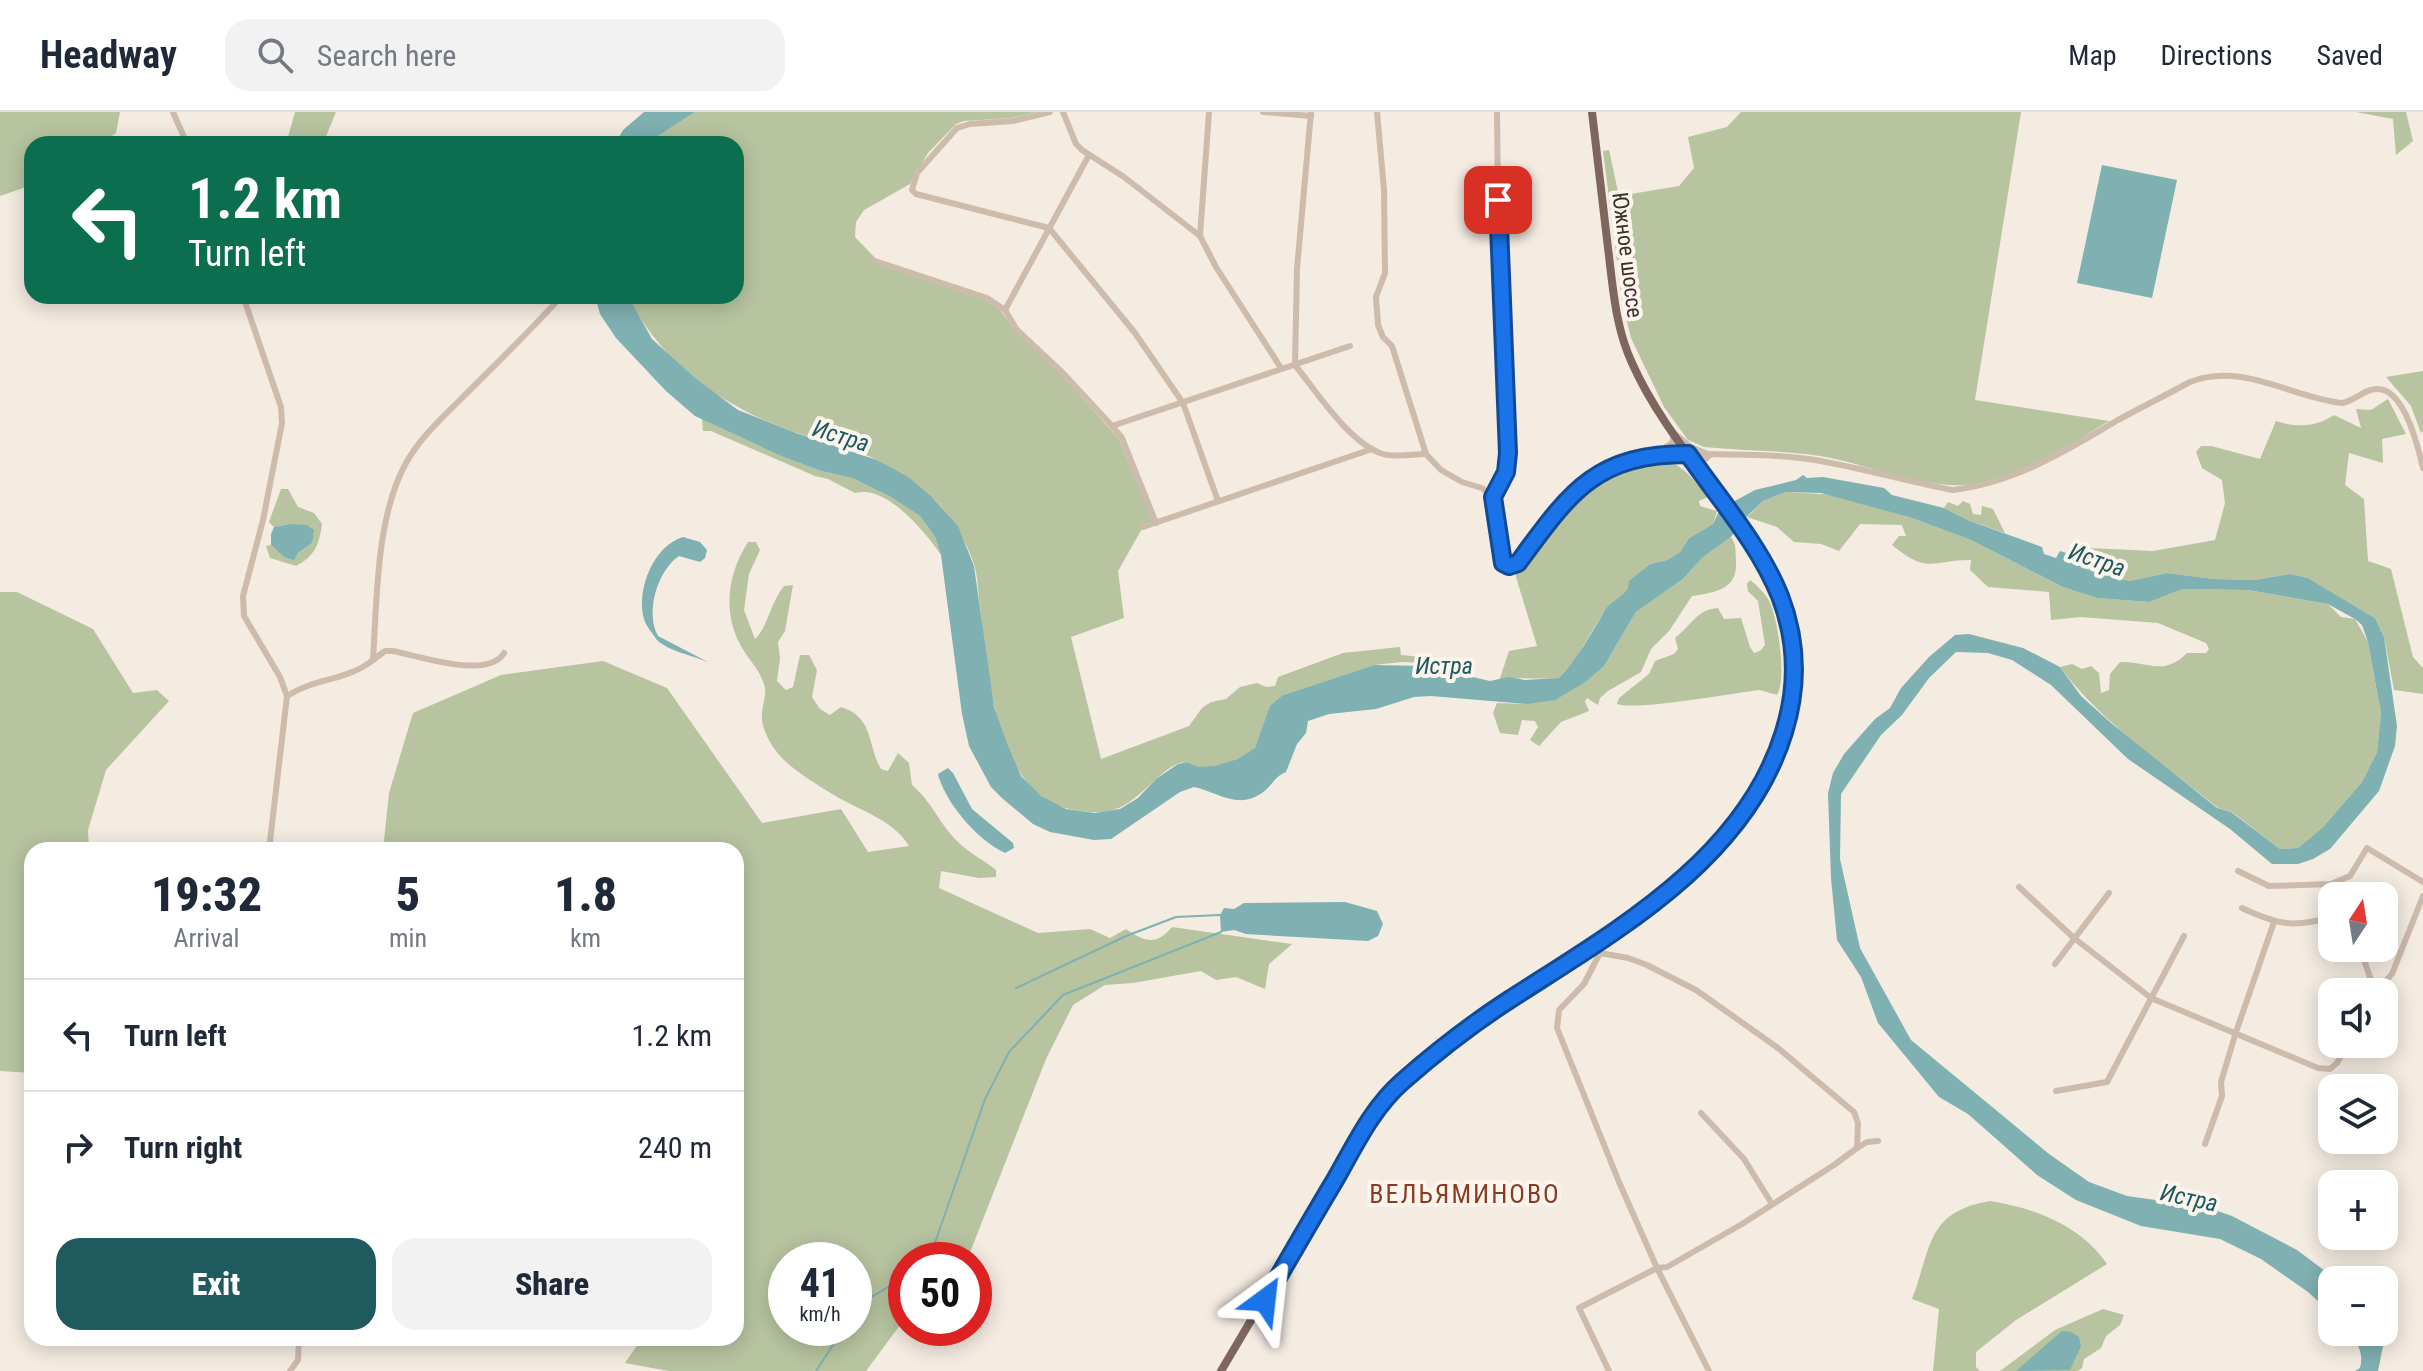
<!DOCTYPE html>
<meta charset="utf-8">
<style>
:root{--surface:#fff;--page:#f2f2f3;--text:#1f2937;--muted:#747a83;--line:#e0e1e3;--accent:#1f5a5e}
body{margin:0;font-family:"Roboto Condensed",sans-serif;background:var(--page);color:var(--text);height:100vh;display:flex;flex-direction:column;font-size:30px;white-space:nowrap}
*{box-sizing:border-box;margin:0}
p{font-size:26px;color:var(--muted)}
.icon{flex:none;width:44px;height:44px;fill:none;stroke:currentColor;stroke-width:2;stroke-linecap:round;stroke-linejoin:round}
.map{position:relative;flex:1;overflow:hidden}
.panel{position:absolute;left:24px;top:730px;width:720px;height:504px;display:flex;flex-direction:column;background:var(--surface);border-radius:24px;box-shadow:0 4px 20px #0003}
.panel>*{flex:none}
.guide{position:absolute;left:24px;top:24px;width:720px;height:168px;border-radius:24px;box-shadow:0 4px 20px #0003;background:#0b6e4f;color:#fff;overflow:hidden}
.needle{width:52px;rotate:12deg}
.buttons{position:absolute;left:2318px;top:770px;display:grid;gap:16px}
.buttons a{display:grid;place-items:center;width:80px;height:80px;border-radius:16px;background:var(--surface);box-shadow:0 4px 20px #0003;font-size:40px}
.speed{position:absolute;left:768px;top:1130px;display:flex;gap:16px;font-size:40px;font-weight:700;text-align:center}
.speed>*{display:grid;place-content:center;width:104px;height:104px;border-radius:50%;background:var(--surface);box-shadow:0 4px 20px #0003;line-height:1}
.speed small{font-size:20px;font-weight:400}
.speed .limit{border:12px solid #d22;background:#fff;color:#111}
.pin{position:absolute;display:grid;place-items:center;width:68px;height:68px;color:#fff;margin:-34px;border-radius:16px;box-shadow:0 4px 12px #0006}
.me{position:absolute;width:88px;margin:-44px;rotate:30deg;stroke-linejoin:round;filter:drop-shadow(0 0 6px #0008)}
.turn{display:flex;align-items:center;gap:28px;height:168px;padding:0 32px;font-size:36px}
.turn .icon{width:104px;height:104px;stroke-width:2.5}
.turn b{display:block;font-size:56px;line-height:68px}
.eta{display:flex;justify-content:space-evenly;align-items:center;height:136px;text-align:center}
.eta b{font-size:48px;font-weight:800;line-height:56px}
.primary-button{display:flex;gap:16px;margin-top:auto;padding:16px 32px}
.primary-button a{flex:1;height:92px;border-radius:24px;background:var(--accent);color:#fff;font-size:32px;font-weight:800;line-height:92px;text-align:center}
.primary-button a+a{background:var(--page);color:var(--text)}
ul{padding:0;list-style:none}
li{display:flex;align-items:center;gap:24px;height:112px;padding:0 32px;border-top:2px solid var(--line)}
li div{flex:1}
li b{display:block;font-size:30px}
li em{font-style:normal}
header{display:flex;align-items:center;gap:48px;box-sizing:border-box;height:112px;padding:0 40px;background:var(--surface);border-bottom:2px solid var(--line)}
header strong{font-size:38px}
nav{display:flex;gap:44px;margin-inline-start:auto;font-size:28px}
.search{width:560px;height:72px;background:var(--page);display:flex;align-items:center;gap:20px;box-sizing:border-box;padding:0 28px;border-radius:24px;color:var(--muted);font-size:30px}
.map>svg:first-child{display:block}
</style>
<header>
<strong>Headway</strong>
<div class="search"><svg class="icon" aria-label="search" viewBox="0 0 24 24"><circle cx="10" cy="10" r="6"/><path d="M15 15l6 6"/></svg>Search here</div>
<nav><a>Map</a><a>Directions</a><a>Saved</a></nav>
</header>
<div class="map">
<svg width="2423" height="1259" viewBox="0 0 2423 1259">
<rect width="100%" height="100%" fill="#f4ebe1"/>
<g fill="#b8c4a0" fill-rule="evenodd">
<polygon points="0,0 120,0 116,21 101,32 32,32 32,73 0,84"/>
<polygon points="295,0 336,0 323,32 286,32"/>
<path d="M695 0H1037L1012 6 964 9 956 12 928 41 910 72 864 98 856 110 855 125 880 151 986 188 1001 199 1016 220 1060 261 1119 327 1153 409 1143 415 1118 459 1124 506 1071 525 1101 647 1189 614 1202 596 1211 590 1226 587 1240 575 1257 571 1266 575 1275 574 1278 565 1343 541 1400 535 1401 543 1430 546 1432 551 1402 550 1374 553 1283 583C1275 598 1265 626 1254 637 1243 649 1214 658 1198 655 1194 655 1191 651 1187 650 1176 649 1163 661 1156 667 1125 696 1115 706 1070 697 994 682 987 555 980 494 978 481 978 465 974 452 965 426 952 405 933 386 926 379 916 374 908 368 898 362 888 354 877 348 853 336 823 330 797 321 725 296 662 253 628 184H736V32H646Z"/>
<path d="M1741 0H2021L1975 288 2109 309C2071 332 2028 363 1983 371 1928 381 1874 353 1820 344 1782 338 1742 339 1704 335L1688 328 1664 295 1631 226 1622 188 1603 39 1609 38 1619 84 1679 74 1694 56 1688 25 1727 15Z"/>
<polygon points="2356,0 2406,0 2413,29 2396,43 2393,7"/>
<polygon points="2423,259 2423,319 2421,321 2411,294 2386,265"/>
<path d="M2388 287 2406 322 2382 327 2383 351 2349 341 2345 373 2364 387 2368 449 2391 457 2413 545 2423 556V582L2394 578 2384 525 2375 506 2308 466 2290 462 2255 468 2214 467 2167 461 2130 469 2091 459 2072 451 2084 445 2090 436 2153 439 2215 428 2225 391 2222 368 2202 356 2196 340 2201 334H2211L2260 347 2276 309C2297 316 2316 315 2334 303L2361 316 2356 297 2371 298Z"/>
<path d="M702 307 781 344 821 359 852 366 889 384 920 404 935 425 941 443C926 421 887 372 855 381L828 367 815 364 711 319H703Z"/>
<path d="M1654 348C1680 347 1692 366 1708 385L1699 389 1700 394 1717 399 1713 412 1689 426 1680 440 1667 448 1650 452 1630 469 1629 477 1603 501 1576 546 1559 566C1540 568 1513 564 1499 569L1509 539 1537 534 1516 465V459L1521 452 1563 400 1598 365Z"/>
<path d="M281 377H288L298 395 314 401 322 412C319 433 315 444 296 454L270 446 266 434 271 433 284 445 298 441 312 431 290 412 274 415 269 410Z"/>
<path d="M1786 380 1837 383 1909 405 1971 428 2063 475 2097 486 2149 490 2183 477 2247 478 2328 492 2341 505 2355 507 2368 530 2381 603 2377 640 2362 670 2323 715 2298 736 2280 737 2232 700 2218 696C2163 652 2102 611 2060 555L2072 552 2082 557 2091 554 2099 561 2101 581 2109 578 2110 562 2120 550C2149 549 2163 565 2187 541H2206L2209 537 2206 531 2158 511 2081 505 2051 508 2049 480 1988 475 1970 458 1971 448C1930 448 1929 463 1892 433L1899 424H1906L1902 413 1860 412 1839 439 1821 432 1794 430 1777 415 1747 405 1763 389Z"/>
<polygon points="1963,389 1970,392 1973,402 1981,403 1982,394 1993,397 2005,421 1970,409 1944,396 1948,390 1958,394"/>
<path d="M1731 425C1737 434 1735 438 1736 449 1738 478 1715 480 1692 484L1669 519 1651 537 1641 560 1608 579 1600 586 1598 593 1587 586 1585 589 1589 599 1561 610 1539 634 1530 628 1538 615 1535 609 1522 608 1518 623 1500 621 1493 601 1497 591 1527 592 1604 554 1636 500 1683 467 1702 446Z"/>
<path d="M748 430H756L760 438 749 462 744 498 755 527C768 515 770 491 784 474L793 473 785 519 778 530 780 546 777 569 786 578 793 575 800 543H809L817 558 812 585 820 597 830 603 841 595C874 605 867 633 881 657L888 659 898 641 909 651 912 673C932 690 938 709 955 727 967 740 982 747 996 758V765L979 766 941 759 939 776 1038 821 1090 817 1110 826 1126 817C1145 830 1156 834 1172 815L1292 832 1269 852 1265 877 1236 865 1216 868 1201 859 1133 871 1105 873 1073 893 1046 947 967 1148H906V1205L866 1259H668L625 1251 642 1226H736V738H383L389 681 413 601 501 563 603 549 667 576 762 711 841 697 868 740 909 734C894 709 864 700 839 686 821 675 800 663 784 648 772 636 760 617 762 600 763 591 766 585 765 576 761 558 749 549 741 534 722 500 728 461 748 430ZM786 1148H854V1216H786Z"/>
<path d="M1750 468C1758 474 1767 483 1771 493 1778 511 1787 566 1777 583L1760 578C1733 581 1636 599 1617 592L1619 586 1649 562 1655 549 1674 542 1678 537 1675 526C1690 515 1697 497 1718 496L1724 507 1741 506 1750 535 1754 541 1760 539 1765 533 1758 489 1748 479 1747 472Z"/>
<polygon points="0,480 17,480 93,517 133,581 157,578 169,589 106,658 88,718 89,738 32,738 32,961 0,959"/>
<path d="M1990 1089C2035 1096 2081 1114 2107 1152L2016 1208 1976 1240V1255L1980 1259H1933L1939 1197 1912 1187C1932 1135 1926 1100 1990 1089Z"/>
<polygon points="2103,1197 2124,1203 2120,1213 2106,1224 2101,1236 2084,1247 2082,1256 2078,1259 2000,1259 2055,1218"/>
</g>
<g fill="#7fb0b2">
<polygon points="644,0 695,0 646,32 615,32 623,18"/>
<polygon points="2102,53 2177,68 2152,186 2077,171"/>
<path d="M595 184H628L652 227 695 266 738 298 796 321 877 348 908 365 931 384 958 414 974 454 994 595 1008 634 1021 664 1041 684 1066 697 1095 701 1120 697 1138 686 1156 667 1178 652 1187 650 1198 655 1215 654 1238 647 1255 636 1270 594 1283 583 1374 553 1425 554 1490 569 1509 565 1525 568 1559 566C1578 546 1591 522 1605 498 1610 490 1622 485 1628 477L1629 469 1650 452 1667 448 1680 440 1689 426 1713 412 1719 399 1731 391 1755 378 1796 368 1803 363 1807 366 1823 365 1884 376 1892 383 1944 396 1970 409 2042 435 2044 442 2056 446 2060 439 2066 441 2073 451 2091 459 2130 469 2167 461 2214 467 2255 468 2290 462 2308 466 2375 506 2384 525 2397 614 2395 634 2379 679 2330 737 2313 747 2298 752H2272L2230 717 2128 647 2051 573 2012 548 1988 541 1956 540 1929 566 1902 603 1881 623 1841 682 1840 747 1860 836 1911 928 2049 1042 2089 1070 2127 1084 2206 1095 2232 1104 2297 1138 2337 1168H2332V1202L2308 1180 2261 1147 2220 1127 2141 1114 2076 1088 2037 1063 1968 1002 1939 985 1878 911 1861 865 1837 828 1831 766 1828 681 1833 661 1844 642 1875 607 1890 596 1901 576 1929 545 1955 523 1969 522 2023 536 2060 555 2081 584 2111 611 2217 696 2231 700 2280 737 2298 736 2323 715 2362 670 2377 640 2381 602 2368 530 2362 513 2355 507 2328 492 2248 478 2183 477 2149 490 2097 486 2063 475 1971 428 1909 405 1821 381 1786 380 1763 389 1744 407 1731 425 1702 446 1683 467 1636 500 1604 554 1584 571 1555 588 1527 592 1431 584 1414 585 1376 597 1329 602 1308 609 1306 621 1297 632 1286 660C1275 664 1272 674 1262 681 1237 698 1218 680 1194 675L1180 680 1111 727 1094 728 1050 720 1033 712 1003 687 991 675 969 634 962 602 941 443 935 425 920 404 889 384 852 366 821 359 781 344 695 304 666 279 616 226 600 202Z"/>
<polygon points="290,412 307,413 314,418 312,431 298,441 294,448 284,445 271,433 271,422 274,415"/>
<path d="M683 425 700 430 707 438 705 446 700 450 679 444C657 459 645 501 658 524L708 550C694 544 668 539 657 528 653 522 646 514 644 507 636 478 653 434 683 425Z"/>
<path d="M948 656 953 661 972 697 1013 731 1014 736 1005 741C978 728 949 695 939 666L938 662Z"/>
<polygon points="1345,790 1377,799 1383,812 1378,824 1368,829 1246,822 1234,818 1221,820 1220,803 1224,796 1234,797 1244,791"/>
<polygon points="2062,1219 2071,1220 2079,1225 2081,1234 2070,1258 2016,1259"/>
<path d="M2351 1220H2381L2384 1229 2378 1259H2355L2360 1256C2364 1243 2358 1232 2351 1220Z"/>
</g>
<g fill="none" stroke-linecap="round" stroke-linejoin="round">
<g stroke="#7fb0b2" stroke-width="2">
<polyline points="1016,876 1126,824 1176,805 1220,803"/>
<polyline points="929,1148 985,987 1009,940 1063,883 1221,820"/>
<polyline points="854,1201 860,1192 906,1164"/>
<polyline points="816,1259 844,1216"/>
</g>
<g stroke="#cdbbac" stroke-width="6">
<polyline points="173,0 187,32"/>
<polyline points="1050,0 1013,9 970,12 957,16 917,61 912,78 916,82 1049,116 1135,221 1183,291 1218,389"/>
<polyline points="1063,0 1076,32 1082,38 1124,65 1200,124 1216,155 1281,256"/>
<polyline points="1263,0 1311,4"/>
<path d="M1311 0 1297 157 1295 253C1316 279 1350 332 1383 342 1396 346 1413 342 1426 342"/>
<polyline points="1377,0 1384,78 1385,161 1376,185 1378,213 1383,225 1392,234 1426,342 1441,358 1462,370 1482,376 1493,385"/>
<polyline points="1497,0 1498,88 1508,341 1506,360 1493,385 1501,445 1503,451 1509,454"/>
<polyline points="1200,124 1209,0"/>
<polyline points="875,149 987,186 1005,198 1017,218 1063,261 1112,314 1350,234"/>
<polyline points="243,184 281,295 282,311 263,408 243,484 244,504 280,565 287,584 269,738"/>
<polyline points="1005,198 1089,43"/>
<polyline points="1112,314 1122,326 1156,411"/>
<polyline points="1655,342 1672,331 1674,321 1691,335 1710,343 1702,350 1703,360"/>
<polyline points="1668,344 1682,349 1700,362"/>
<polyline points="1143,415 1372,337"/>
<path d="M1505 460 1509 454 1518 451C1542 420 1564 379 1599 360 1628 343 1673 341 1706 342 1742 343 1779 342 1815 348 1862 356 1906 369 1952 378 2014 371 2066 339 2118 308 2142 295 2166 283 2190 270 2240 249 2293 286 2342 291 2354 289 2360 281 2371 278 2403 268 2418 335 2423 356"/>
<path d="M373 548 385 539H393C419 544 488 568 504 541"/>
<path d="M287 584C314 566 347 569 373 548 377 487 376 405 406 351 420 326 441 307 461 287 494 254 528 221 559 187"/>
<polyline points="2238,759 2269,774 2331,772 2350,764 2367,736 2423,770"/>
<polyline points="2019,775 2074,826 2151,886 2318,956 2330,957 2337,951 2347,932"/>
<path d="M2242 796C2278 813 2293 816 2332 805"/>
<polyline points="1596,834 1600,841 1584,872 1559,898 1557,916 1619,1070 1657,1156 1709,1259"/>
<polyline points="2360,836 2375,880 2392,862 2423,784"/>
<polyline points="1600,841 1628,846 1647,853 1696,878 1778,936 1854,1000 1858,1011 1857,1036 1834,1053 1742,1112 1667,1155 1657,1156 1579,1196 1609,1259"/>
<polyline points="2055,852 2109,781"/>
<polyline points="2056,979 2107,970 2184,824"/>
<polyline points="1701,1001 1744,1047 1772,1092"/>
<polyline points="2205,1032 2222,984 2221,970 2236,920 2274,810"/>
<polyline points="1857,1036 1867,1030 1878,1029"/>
<polyline points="290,1259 298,1248 299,1226"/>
</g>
<path stroke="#7d675c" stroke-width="8" d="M1221 1259 1375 999C1476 890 1621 837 1722 728 1750 699 1772 660 1784 621 1832 464 1689 379 1632 251 1615 214 1613 175 1608 136 1603 91 1597 45 1592 0"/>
</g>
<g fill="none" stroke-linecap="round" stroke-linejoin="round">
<defs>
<path id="route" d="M1265 1188C1288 1148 1311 1108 1335 1068 1355 1033 1372 996 1403 969 1436 940 1472 912 1509 888 1614 820 1745 748 1784 620 1798 575 1797 528 1780 484 1759 432 1719 387 1688 342 1594 342 1569 382 1518 451L1509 454 1503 451 1493 385 1506 360 1508 341 1498 88"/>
</defs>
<use href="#route" stroke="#114b97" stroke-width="20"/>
<use href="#route" stroke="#1a73e8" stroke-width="14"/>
</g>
<g text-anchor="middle" stroke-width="8" stroke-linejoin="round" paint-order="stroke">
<g font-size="22" fill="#3b302b" stroke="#fbf5ee">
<text transform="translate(1628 143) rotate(83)" y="8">Южное шоссе</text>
</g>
<g font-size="24" font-style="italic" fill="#1f5a5e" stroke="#fbf5ee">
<text transform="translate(841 324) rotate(17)" y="8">Истра</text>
<text transform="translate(2097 448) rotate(19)" y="8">Истра</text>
<text x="1444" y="562">Истра</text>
<text transform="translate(2189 1086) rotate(12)" y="8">Истра</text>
</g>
<g font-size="26" letter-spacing="2" fill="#8c3b22" stroke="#fbf5ee">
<text x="1465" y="1091">ВЕЛЬЯМИНОВО</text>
</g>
</g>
</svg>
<div class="buttons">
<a><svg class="needle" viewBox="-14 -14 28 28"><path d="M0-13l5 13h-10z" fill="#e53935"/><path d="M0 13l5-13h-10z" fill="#747a83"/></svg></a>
<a><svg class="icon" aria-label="sound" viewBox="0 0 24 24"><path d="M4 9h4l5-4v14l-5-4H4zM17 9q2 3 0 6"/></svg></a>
<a><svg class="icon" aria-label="layers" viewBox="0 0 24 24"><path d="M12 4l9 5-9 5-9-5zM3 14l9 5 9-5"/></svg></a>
<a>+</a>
<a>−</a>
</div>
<div class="speed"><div>41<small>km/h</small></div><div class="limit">50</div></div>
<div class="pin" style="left:1498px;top:88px;background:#d93025"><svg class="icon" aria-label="arrive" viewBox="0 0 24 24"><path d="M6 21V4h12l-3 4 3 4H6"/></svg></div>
<svg class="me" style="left:1265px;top:1188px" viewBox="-20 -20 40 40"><path d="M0-17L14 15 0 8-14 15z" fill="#1a73e8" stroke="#fff" stroke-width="4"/></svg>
<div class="guide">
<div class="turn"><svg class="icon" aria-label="left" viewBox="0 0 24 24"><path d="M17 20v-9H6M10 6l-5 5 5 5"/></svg><div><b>1.2 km</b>Turn left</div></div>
</div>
<section class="panel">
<div class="eta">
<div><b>19:32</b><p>Arrival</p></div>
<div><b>5</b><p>min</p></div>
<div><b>1.8</b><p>km</p></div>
</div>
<ul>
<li><svg class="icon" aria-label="left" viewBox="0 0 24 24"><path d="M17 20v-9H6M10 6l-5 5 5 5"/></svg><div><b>Turn left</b></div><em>1.2 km</em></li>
<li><svg class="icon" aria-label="right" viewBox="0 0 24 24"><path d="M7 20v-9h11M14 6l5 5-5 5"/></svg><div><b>Turn right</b></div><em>240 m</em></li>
</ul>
<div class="primary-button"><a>Exit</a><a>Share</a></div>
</section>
</div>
